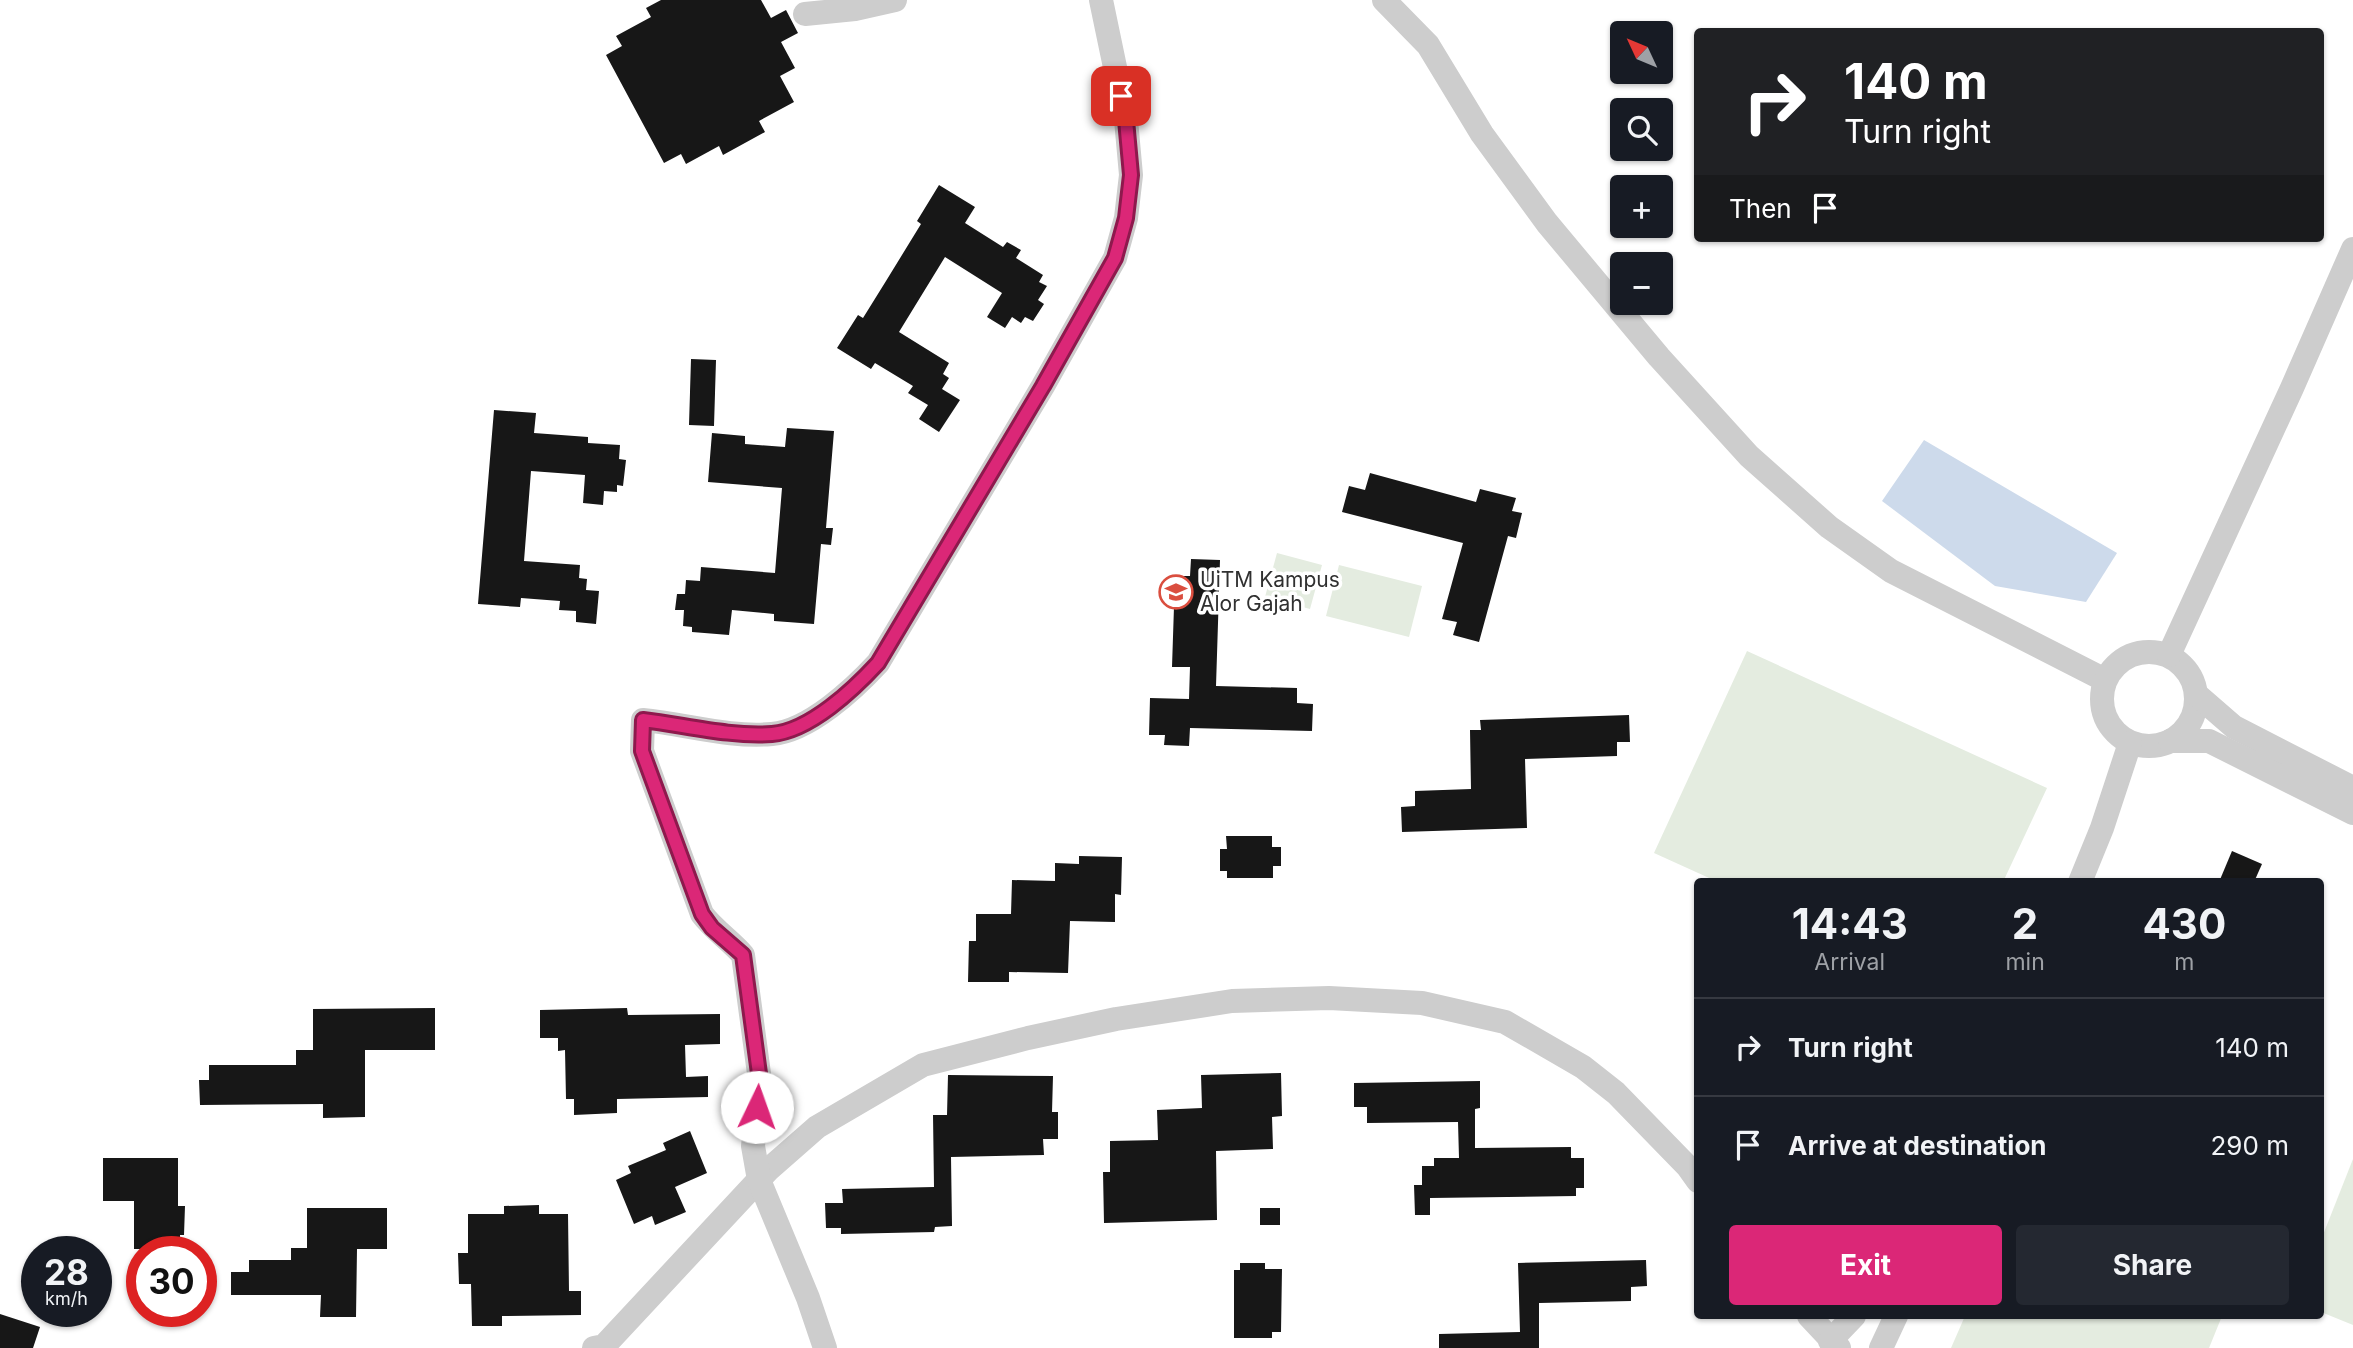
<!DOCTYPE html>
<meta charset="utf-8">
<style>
:root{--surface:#171b24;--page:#242831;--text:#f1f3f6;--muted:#9ea1a6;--line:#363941;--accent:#db2777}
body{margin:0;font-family:Inter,sans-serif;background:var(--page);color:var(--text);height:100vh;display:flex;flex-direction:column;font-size:26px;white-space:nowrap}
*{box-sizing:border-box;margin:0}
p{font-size:23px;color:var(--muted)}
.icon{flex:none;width:38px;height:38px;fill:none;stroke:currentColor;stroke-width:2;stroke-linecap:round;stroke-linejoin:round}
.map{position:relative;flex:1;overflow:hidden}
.side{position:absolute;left:1694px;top:878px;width:630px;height:441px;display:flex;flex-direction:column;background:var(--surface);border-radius:7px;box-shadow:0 2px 5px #0004}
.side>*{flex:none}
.guide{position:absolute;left:1694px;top:28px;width:630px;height:214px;border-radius:7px;box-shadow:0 2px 5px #0004;background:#202124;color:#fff;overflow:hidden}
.needle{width:46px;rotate:314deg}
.fabs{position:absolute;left:1610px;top:21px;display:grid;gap:14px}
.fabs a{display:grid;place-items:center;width:63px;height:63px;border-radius:7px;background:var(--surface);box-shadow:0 2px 5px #0004;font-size:35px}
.speed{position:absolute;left:21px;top:1236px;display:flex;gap:14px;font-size:35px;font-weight:700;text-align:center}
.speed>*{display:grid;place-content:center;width:91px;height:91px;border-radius:50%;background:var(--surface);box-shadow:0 2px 5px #0004;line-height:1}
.speed small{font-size:18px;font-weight:400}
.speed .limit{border:10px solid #d22;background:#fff;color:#111}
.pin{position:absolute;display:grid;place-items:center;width:60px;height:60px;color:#fff;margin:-30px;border-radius:14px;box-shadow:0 4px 10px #0006}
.me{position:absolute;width:77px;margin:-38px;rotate:3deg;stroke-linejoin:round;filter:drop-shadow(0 0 5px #0008)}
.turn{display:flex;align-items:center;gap:24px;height:147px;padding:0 35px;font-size:32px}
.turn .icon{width:91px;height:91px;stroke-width:2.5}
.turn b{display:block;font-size:49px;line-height:60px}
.then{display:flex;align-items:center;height:66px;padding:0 35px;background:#0003;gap:14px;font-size:26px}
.eta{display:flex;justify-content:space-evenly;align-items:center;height:119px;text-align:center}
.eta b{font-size:42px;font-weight:700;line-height:49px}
.action{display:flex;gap:14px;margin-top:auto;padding:14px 35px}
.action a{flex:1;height:80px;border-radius:7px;background:var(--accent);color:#fff;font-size:28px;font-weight:700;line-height:80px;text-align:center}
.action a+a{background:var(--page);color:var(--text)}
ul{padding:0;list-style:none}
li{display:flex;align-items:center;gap:21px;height:98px;padding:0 35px;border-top:2px solid var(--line)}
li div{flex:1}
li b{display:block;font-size:26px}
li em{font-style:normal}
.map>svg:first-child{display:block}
</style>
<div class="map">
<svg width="2353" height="1348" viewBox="0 0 2353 1348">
<rect width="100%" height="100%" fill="#fff"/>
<g fill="#e4ece0">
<polygon points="1277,553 1322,565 1310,609 1265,597"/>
<polygon points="1339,565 1422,586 1409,637 1326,616"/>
<polygon points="1747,651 2047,788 2003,882 1718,882 1654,853"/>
<polygon points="2353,1159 2353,1325 2321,1312 2321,1240"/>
<polygon points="1965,1316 2222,1316 2209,1348 1951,1348"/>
</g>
<polygon fill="#cddaeb" points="1924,440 2117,553 2086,602 1995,586 1882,501"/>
<g fill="#171717">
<polygon points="661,0 761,0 771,18 786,10 798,33 781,42 795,68 780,76 794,102 759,121 765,132 723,155 719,146 686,164 681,154 664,163 606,55 622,46 616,36 651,17 646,8"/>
<polygon points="939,185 975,207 965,223 1003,247 1007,242 1021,250 1016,258 1043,275 1039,282 1047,286 1038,300 1044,304 1033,321 1025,317 1021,323 1012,317 1005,328 987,317 1002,293 945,257 899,332 949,363 943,374 949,378 942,389 960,400 939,432 919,419 928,405 908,393 913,386 875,363 871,369 837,348 858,315 863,318 886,281 921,224 917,221"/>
<polygon points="691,359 716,360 714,426 689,425"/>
<polygon points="494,410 536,413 534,433 588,437 588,443 620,445 619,459 626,460 623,486 617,485 617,492 604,491 603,505 583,503 585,475 531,471 524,561 580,565 579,578 587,579 586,590 599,591 596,624 576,622 576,611 559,610 560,601 521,598 520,607 478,604"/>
<polygon points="787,428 834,431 826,528 833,528 831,545 821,544 814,624 774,621 774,614 732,610 729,635 692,632 692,627 683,626 684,610 675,610 677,594 685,594 686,580 700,581 701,567 775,573 782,488 708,482 712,433 745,436 745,444 785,447"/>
<polygon points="1370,473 1476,502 1480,489 1516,498 1512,511 1522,513 1516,538 1508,536 1479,642 1453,635 1457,622 1442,619 1463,543 1342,512 1349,486 1365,490"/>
<polygon points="1191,559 1220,560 1216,686 1297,688 1297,703 1313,704 1312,731 1190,728 1189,746 1164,745 1165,735 1149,735 1150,698 1189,699 1190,667 1172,667 1175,576 1190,576"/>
<polygon points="1629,715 1630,742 1617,742 1617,756 1525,759 1527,828 1402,832 1401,807 1415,806 1415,791 1471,789 1470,730 1481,730 1480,720"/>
<polygon points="1226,836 1272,836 1272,847 1281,847 1281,866 1273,866 1273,878 1227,878 1227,871 1220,871 1220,849 1227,849"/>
<polygon points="2232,851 2262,864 2254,882 2219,882"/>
<polygon points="1079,856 1122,857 1121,895 1115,894 1115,922 1070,921 1068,973 1009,972 1009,982 968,982 969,941 976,941 976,914 1011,914 1012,880 1055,881 1055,863 1079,864"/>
<polygon points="435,1008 435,1050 365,1050 365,1117 323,1118 323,1104 200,1105 199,1080 209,1080 209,1065 296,1065 296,1050 313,1050 313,1009"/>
<polygon points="627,1008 628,1015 720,1014 720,1044 685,1045 686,1077 708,1076 708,1097 617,1099 617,1113 574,1115 574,1099 566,1099 565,1050 558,1051 558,1038 540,1038 540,1010"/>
<polygon points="1281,1073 1282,1116 1272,1117 1273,1149 1216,1151 1217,1220 1104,1223 1103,1172 1110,1172 1110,1141 1158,1140 1157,1110 1202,1108 1201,1075"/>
<polygon points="948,1075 1053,1076 1052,1112 1058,1112 1058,1139 1043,1139 1044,1155 951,1157 952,1226 935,1227 934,1232 841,1234 841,1228 826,1228 825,1203 843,1203 842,1189 934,1187 933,1115 947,1115"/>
<polygon points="1480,1081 1480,1108 1475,1109 1475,1148 1571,1147 1571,1158 1584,1158 1584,1188 1576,1188 1576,1196 1430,1198 1430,1215 1415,1215 1414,1185 1422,1185 1422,1166 1434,1166 1434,1158 1459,1158 1458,1122 1367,1123 1367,1107 1354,1107 1354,1083"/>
<polygon points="690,1131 707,1173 675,1187 686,1212 655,1225 652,1216 634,1224 616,1180 631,1173 628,1166 666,1150 663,1143"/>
<polygon points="103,1158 178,1158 178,1206 185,1206 184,1235 180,1235 180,1249 134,1249 134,1201 103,1201"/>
<polygon points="539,1205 539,1214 568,1214 569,1291 581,1291 581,1315 502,1316 502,1326 472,1326 471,1284 459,1284 458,1253 468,1253 468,1214 504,1214 504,1206"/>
<polygon points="307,1208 387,1208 387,1249 357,1249 356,1317 320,1317 321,1295 231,1295 231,1272 249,1272 249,1260 291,1260 291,1248 307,1248"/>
<rect x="1260" y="1208" width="20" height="17"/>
<polygon points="1646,1260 1647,1286 1631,1287 1631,1301 1539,1303 1539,1348 1439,1348 1439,1334 1520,1332 1518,1263"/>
<polygon points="1240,1263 1265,1263 1265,1269 1282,1269 1281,1332 1272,1332 1272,1338 1234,1338 1234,1270 1240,1270"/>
<polygon points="0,1314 40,1327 33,1348 0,1348"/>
</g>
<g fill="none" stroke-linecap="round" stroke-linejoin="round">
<g stroke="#cdcdcd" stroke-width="24">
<polyline points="1384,0 1428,45 1482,134 1547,223 1659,357 1749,456 1829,527 1891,571 2105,680"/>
<polyline points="805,14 855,9 895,0"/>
<circle cx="2149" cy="699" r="47"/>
<polyline points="2169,655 2292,388 2353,249"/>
<polyline points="2196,694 2234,727 2353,788"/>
<polyline points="2170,741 2209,741 2353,813"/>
<polyline points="2080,882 2102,828 2130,743"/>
<polyline points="1809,1316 1839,1348"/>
<polyline points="1830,1341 1854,1316"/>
<polyline points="594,1348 604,1346 768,1170 817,1127 923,1065 1028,1038 1116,1019 1232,1001 1329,998 1422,1003 1505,1022 1583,1067 1616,1093 1688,1167 1698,1181"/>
<path d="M825 1348 808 1298 759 1180 753 1146 760 1081 743 955C730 940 714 930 702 914L642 751 643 720C686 724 729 738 772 734 809 731 854 689 878 663L1043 386 1115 258 1126 218 1131 175 1126 120 1101 0"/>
<polyline points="1881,1348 1896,1316"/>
</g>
</g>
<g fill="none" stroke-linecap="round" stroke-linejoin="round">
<defs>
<path id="route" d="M757 1107 760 1081 743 955 712 928 702 914 642 751 643 720C685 725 730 737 772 734 810 731 854 689 878 663L1043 386 1115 258 1126 218 1131 175 1126 120 1121 96"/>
</defs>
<use href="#route" stroke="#8e194d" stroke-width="18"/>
<use href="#route" stroke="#db2777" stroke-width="12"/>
</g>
<defs>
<symbol id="university-ring" viewBox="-11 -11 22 22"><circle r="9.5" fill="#fff" stroke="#da4e3f" stroke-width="1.5"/><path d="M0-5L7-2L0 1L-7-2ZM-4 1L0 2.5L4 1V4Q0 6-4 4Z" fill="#da4e3f"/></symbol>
</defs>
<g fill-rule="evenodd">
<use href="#university-ring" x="1157" y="573" width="38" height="38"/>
</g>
<g text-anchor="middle" stroke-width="7" stroke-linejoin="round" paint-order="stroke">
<g font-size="21" fill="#303030" stroke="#fff" text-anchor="start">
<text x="1200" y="587">UiTM Kampus<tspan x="1200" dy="24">Alor Gajah</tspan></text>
</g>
</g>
</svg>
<div class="fabs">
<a><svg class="needle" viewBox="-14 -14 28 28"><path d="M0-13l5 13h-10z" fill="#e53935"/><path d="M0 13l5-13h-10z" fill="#9ea1a6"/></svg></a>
<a><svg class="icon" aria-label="search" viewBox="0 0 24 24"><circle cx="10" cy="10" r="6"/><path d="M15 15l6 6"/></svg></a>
<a>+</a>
<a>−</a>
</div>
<div class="speed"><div>28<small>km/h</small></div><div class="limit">30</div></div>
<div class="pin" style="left:1121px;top:96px;background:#d93025"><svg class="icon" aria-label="arrive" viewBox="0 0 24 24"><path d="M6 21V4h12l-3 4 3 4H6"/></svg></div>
<svg class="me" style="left:757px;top:1107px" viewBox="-20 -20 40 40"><circle r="19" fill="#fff"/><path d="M0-13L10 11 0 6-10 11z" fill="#db2777"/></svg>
<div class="guide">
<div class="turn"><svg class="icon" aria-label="right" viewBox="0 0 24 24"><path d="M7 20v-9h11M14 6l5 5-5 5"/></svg><div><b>140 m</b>Turn right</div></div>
<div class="then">Then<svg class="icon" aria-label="arrive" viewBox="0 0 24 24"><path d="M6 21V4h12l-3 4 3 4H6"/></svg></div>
</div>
<section class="side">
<div class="eta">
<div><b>14:43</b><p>Arrival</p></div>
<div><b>2</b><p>min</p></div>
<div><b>430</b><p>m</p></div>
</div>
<ul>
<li><svg class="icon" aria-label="right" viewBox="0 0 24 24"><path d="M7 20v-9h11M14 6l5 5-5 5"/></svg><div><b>Turn right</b></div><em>140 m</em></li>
<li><svg class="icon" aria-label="arrive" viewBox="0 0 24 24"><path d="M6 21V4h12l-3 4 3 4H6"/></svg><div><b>Arrive at destination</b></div><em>290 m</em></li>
</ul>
<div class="action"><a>Exit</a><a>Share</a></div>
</section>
</div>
